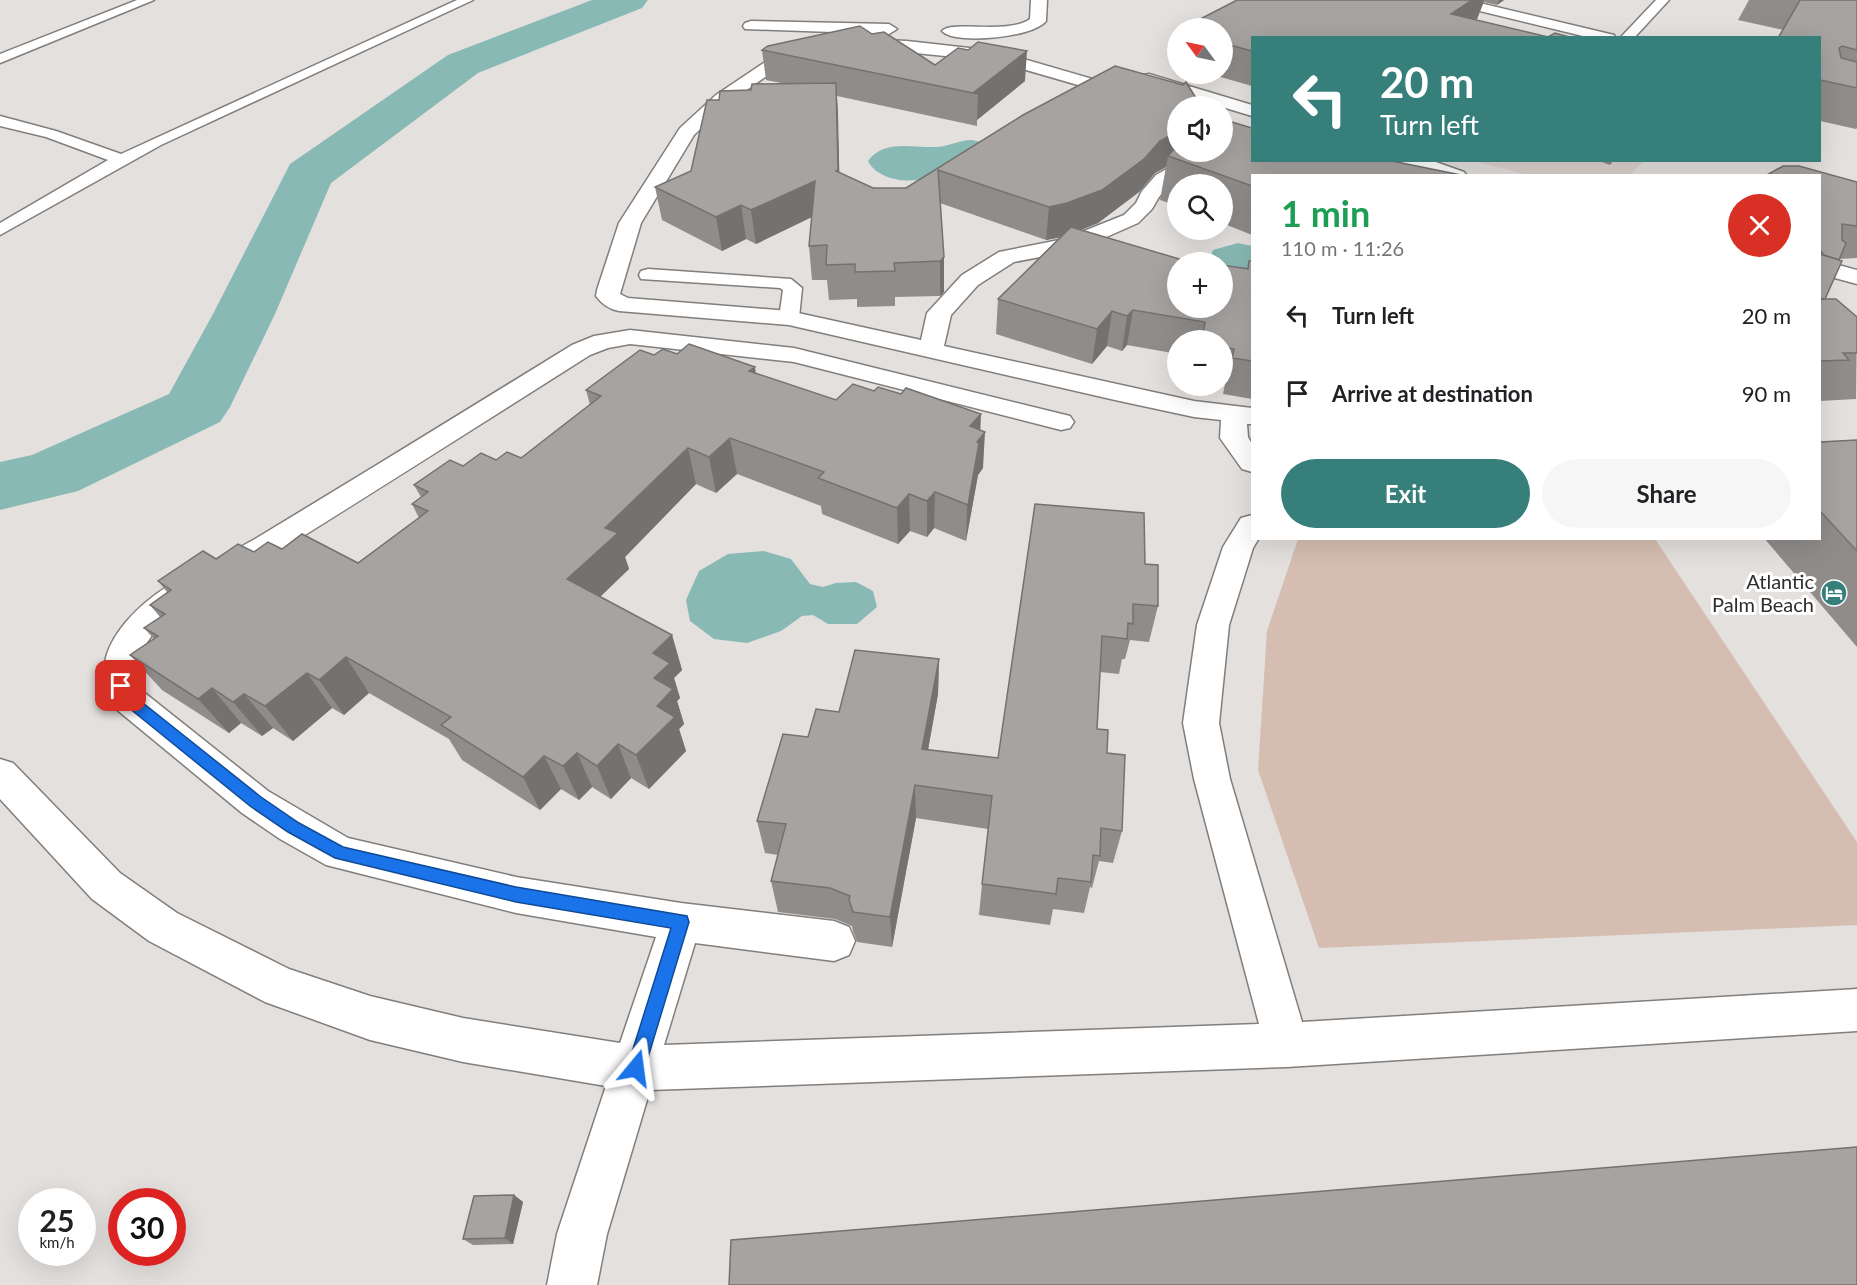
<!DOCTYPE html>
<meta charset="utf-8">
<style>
:root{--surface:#fff;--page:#f6f6f6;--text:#202124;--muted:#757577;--accent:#377f7b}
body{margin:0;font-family:Lato,sans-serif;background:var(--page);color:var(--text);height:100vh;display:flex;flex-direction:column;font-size:22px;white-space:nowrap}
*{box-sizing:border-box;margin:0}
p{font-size:20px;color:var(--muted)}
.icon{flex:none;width:33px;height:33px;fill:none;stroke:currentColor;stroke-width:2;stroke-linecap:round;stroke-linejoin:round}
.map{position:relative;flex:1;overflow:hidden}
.sheet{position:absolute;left:1251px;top:174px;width:570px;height:366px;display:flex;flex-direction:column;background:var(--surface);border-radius:0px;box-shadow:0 6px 24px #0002}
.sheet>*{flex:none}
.top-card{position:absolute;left:1251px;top:36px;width:570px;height:126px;border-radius:0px;box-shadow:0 6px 24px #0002;background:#377f7b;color:#fff;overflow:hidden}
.needle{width:39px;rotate:303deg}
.fabs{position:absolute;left:1167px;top:18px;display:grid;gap:12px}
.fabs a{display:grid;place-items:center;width:66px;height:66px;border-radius:50%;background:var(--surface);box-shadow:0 6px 24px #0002;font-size:30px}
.speed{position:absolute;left:18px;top:1188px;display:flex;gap:12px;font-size:30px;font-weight:700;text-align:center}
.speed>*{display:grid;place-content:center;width:78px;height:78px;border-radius:50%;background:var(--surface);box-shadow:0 6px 24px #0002;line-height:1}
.speed small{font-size:15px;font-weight:400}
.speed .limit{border:9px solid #d22;background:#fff;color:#111}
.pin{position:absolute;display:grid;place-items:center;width:51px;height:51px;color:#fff;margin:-26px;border-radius:12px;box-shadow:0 3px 9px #0006}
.me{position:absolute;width:66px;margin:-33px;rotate:16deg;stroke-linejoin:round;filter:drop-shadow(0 0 4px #0008)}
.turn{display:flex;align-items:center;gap:21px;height:126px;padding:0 30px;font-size:27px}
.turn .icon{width:78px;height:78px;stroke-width:2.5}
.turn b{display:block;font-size:42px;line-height:51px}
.round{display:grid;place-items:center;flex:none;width:63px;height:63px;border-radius:32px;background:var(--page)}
.head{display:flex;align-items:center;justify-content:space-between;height:102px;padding:0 30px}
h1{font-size:36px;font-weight:700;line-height:45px;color:#1e9e55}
.button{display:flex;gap:12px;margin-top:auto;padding:12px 30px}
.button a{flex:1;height:69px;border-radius:36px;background:var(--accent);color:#fff;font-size:24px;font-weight:700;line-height:69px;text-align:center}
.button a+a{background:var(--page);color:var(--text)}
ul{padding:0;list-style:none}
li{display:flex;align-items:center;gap:18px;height:78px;padding:0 30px}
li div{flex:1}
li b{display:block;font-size:22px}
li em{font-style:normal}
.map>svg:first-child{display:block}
</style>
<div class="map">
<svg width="1857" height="1285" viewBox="0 0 1857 1285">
<rect width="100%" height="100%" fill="#e3e0de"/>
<polygon fill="#ddd2cd" points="1475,161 1644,161 1629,176 1526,175"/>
<polygon fill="#d5beb1" points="1298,539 1655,539 1857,842 1857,925 1319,948 1258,770 1267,631"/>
<g fill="#88b9b5">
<path d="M972 140 981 142C965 153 949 167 931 176 913 185 878 181 868 161 884 139 912 148 935 147 948 147 959 140 972 140Z"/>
<polygon points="1238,243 1252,246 1252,283 1223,275 1222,262 1209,262 1213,250"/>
<polygon points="764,551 791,559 810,584 823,587 836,583 856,582 873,591 877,607 857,624 828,624 813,615 802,616 781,631 747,643 714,639 690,621 686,600 699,571 728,554"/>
</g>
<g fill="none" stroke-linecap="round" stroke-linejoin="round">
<polygon fill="#88b9b5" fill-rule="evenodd" points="592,0 648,0 642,8 478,73 331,183 275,314 230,407 220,422 78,491 0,510 0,462 32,455 169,394 213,314 290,164 448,55"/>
<defs>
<g id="service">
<polygon points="137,0 154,0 0,63 0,54"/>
<polygon points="457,0 473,0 161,145 0,235 0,223 108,160 46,137 0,126 0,116 56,131 121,154"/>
<polygon points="1445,0 1467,0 1614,35 1615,38 1591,38 1447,3"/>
<polygon points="1656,0 1669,0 1634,38 1620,38"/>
<polygon points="648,269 791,279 802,288 799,318 796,322 782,322 779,318 783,290 780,288 641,279 639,275 641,271"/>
</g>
<g id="minor">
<path d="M1031 0H1047L1046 21C1033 38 954 45 942 31 952 20 1008 35 1030 19Z"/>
<polygon points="751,21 889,24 897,29 889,34 745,29 743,26 745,23"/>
<polygon points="861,39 907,41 996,51 1185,106 1178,106 1178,114 995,61 855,47 853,44"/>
<path d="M803 41 811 46 801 52 728 103 694 135 641 223 620 294 628 298 789 311 921 340 927 313 962 275 999 252 1064 239 1124 215 1136 203 1142 191 1156 175 1197 152H1219L1217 156 1170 183 1159 197 1152 209 1138 223 1077 250 1014 262 978 285 951 315 944 346 1194 401 1252 408V424H1247L1248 437 1252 444V472L1242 469 1220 438 1221 420 1194 417 1115 400 789 325 619 311C609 309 602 304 596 296L597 290 619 223 680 128 716 95 789 46Z"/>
<polygon points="1149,74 1252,105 1252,116 1143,83 1140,79 1143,75"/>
<polygon points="1400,160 1430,160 1464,172 1467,176 1436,176 1402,164"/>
<polygon points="1820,260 1857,270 1857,284 1820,274"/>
<path d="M630 330 794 348 1070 416 1074 422 1070 428 1061 430 794 362 630 344 608 348 590 355C487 420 384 486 281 550 240 576 189 595 155 632 140 649 133 667 141 690L268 791 348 838 516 877 681 903 834 921 849 927 855 941 849 955 834 961 695 943 664 1045 1259 1024 1194 779 1183 723 1197 625 1223 547 1241 518 1252 515V538H1259L1253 548 1229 625 1219 723 1230 779 1302 1022 1857 989V1031L1287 1067 650 1090 607 1234 597 1285H547L557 1234 606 1086 463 1062 370 1040 265 1002 149 941 92 899 0 799V759L13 763 120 873 177 913 289 969 370 996 463 1018 620 1043 656 937 516 913 326 865 280 839 242 813 116 709C98 675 101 652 126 622 159 582 212 564 255 539 361 475 467 410 572 345L594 336Z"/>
</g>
</defs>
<use href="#service" stroke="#817e7c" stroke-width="3"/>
<use href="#minor" stroke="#817e7c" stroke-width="3"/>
<use href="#service" fill="#fff" fill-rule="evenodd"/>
<use href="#minor" fill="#fff" fill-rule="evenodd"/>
</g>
<g fill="#8f8c8a">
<polygon points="1237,0 1504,0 1497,5 1484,2 1477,19 1476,20 1548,37 1573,38 1252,38 1252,86 1210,74 1222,74 1222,28"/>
<polygon points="1749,0 1857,0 1857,128 1856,129 1820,121 1820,38 1738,20"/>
<polygon points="1178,33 1178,64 1173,63"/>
<polygon points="762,50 935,65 1025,81 977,120 977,126 837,96 839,173 873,188 906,188 1023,115 1178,152 1252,176 1252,235 1222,223 1222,184 1178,184 1178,206 1160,200 1166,167 1155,173 1139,192 1098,223 1081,230 1186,261 1248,268 1249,261 1252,261 1252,399 1223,394 1225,384 1222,384 1222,340 1178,340 1178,354 1127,345 1122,351 1107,346 1092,364 996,334 998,299 1060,237 1046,240 940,203 944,257 944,292 940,296 895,297 895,306 857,307 857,299 829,300 827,280 812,280 809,246 812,217 756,244 746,239 722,251 662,220 655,187 691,171 719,100 751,90 781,83 766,80"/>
<polygon points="1596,160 1614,160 1610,165"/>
<polygon points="1820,176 1857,182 1857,258 1839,259 1825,299 1857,317 1856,399 1820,401"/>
<polygon points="677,354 756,374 836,400 980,430 983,468 978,475 966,541 934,528 927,537 910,531 898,544 822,514 821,506 737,474 716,493 696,484 625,557 629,569 600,597 672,635 682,670 674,678 680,698 677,701 684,724 679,729 686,751 649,789 631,778 611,799 592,787 579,800 561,789 540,810 462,760 449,739 369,693 344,715 332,708 293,741 273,728 262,736 241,723 229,733 162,690 130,655 154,639 144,628 160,617 150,605 167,592 158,581 216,559 254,552 282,549 358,563 419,518 412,504 421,497 414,485 463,466 496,460 521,458 590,405 586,390 654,355"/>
<polygon points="1857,440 1857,647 1764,538 1820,538 1820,442"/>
<polygon points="1145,564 1158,606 1149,642 1130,640 1125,659 1122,659 1119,674 1100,672 1097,729 1107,753 1122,831 1113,863 1099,861 1092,888 1090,887 1084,913 1053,909 1050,925 979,915 982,884 988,829 916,818 892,947 857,942 853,931 852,926 835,919 778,912 771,881 778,855 765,853 757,821 808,737 839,712 939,659 938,694 928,750 998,758"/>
<polygon points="514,1195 523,1202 513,1244 473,1245 463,1239"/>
</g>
<g fill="#747271">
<polygon points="1472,0 1484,0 1477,19 1452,38 1451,14"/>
<polygon points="1499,0 1504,0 1497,5"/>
<polygon points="1027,51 1025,81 977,120 978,94 974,92"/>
<polygon points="836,83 838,113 840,203 836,171"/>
<polygon points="1178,131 1178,152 1168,156 1166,167 1155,173 1139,192 1098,223 1063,237 1046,240 1049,207"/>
<polygon points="815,181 818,214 756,244 751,210"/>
<polygon points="741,205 746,239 722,251 716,217"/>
<polygon points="944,257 944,292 940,296 940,261"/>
<polygon points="1133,310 1127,345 1122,351 1127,316"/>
<polygon points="1112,311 1107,346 1092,364 1097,329"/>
<polygon points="755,367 760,403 749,371"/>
<polygon points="981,414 980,439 985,432 983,468 978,475 966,541 970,426"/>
<polygon points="730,438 737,474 716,493 709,457"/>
<polygon points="688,448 696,484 625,557 629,569 581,615 567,579 605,528"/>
<polygon points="935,492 934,528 927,537 927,501"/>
<polygon points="909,494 910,531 898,544 897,508"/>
<polygon points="672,635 682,670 674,678 680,698 677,701 684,724 679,729 686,751 649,789 636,755 657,706 654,678 653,653"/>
<polygon points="346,657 369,693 344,715 319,680"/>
<polygon points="939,659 938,694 922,783 922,749"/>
<polygon points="307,673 332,708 293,741 265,706"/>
<polygon points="212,688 241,723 229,733 198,699"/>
<polygon points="244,694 273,728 262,736 233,702"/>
<polygon points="618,744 631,778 611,799 597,766"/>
<polygon points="577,753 592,787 579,800 563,766"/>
<polygon points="544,756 561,789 540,810 523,777"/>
<polygon points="915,785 916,818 892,947 890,917"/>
<polygon points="514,1195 523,1202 513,1244 505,1238"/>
</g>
<g fill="#a6a3a1" stroke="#747271" stroke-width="1.5">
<polygon points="1237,0 1472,0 1451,14 1548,37 1555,33 1573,38 1252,38 1252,51 1222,43 1222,28 1183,28"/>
<polygon points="1800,0 1857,0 1857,50 1842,46 1839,48 1841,58 1857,62 1857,88 1820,80 1820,38 1778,38"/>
<polygon points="860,26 872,34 884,32 935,65 958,48 968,50 978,42 1027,51 974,92 978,94 762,50 768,46"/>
<polygon points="1115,66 1183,85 1186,82 1201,106 1178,106 1178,131 1160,141 1144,159 1102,190 1067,203 1049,207 938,170 944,257 940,261 894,263 895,271 855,272 855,264 826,265 827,245 809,246 815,181 751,210 741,205 716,217 655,187 691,171 707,100 719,100 720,91 751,90 752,84 836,83 838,170 836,171 873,188 906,188 1023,115"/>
<polygon points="1222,119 1252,128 1252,160 1387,160 1466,176 1252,176 1252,186 1168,156 1178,144 1178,152 1222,152"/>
<polygon points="1783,166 1799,166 1857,182 1857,226 1842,224 1842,240 1846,243 1839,260 1824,255 1820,250 1820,176 1765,176"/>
<polygon points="1071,227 1186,261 1201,262 1178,262 1178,308 1222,308 1222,265 1248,269 1249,261 1252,261 1252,361 1232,358 1234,349 1222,347 1222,340 1202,340 1205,322 1133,310 1127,316 1112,311 1097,329 998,299"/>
<polygon points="1820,254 1842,261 1825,299 1836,299 1857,317 1857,353 1843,353 1849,360 1820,361 1820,300 1824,299 1820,298"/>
<polygon points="689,344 755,367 749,371 836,400 853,384 874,391 878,387 901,394 906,388 981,414 970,426 985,432 977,442 979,443 968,505 935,492 927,501 909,494 897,508 818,478 824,472 730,438 709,457 688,448 605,528 618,533 567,579 672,635 653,653 670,663 654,678 673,689 657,706 675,717 636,755 618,744 597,766 577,753 563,766 544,756 523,777 441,725 451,717 346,657 319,680 307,673 265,706 244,694 233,702 212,688 198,699 130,655 158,636 144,628 165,614 150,605 171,590 158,581 203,551 216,559 238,544 254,552 268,542 282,549 302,534 358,563 428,511 412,504 428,492 414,485 450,460 463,466 481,453 496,460 507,452 521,458 601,396 586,390 640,350 654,355 663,349 677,354"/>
<polygon points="1857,440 1857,551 1820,511 1820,442"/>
<polygon points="1035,504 1144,513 1145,564 1158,565 1158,606 1133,604 1133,624 1128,623 1127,639 1102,636 1097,729 1108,730 1107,753 1125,755 1122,831 1101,828 1100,856 1093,855 1091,882 1058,878 1056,894 982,884 992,796 915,785 890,917 853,912 849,900 850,896 830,888 771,881 786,824 757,821 783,734 808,737 816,709 839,712 855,650 939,659 922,749 998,758"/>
<polygon points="1857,1147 1857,1285 729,1285 731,1240"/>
<polygon points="514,1195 505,1238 463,1239 474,1196"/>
</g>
<polygon fill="#1a73e8" stroke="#114b97" stroke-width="1.5" points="121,680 126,682 133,695 261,797 299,823 343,847 516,887 687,916 689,922 643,1074 636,1077 630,1074 627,1068 671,928 516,902 335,858 288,832 250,806 123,703 114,686 116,682"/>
<defs>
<symbol id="hotel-disc" viewBox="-11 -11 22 22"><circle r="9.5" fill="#377f7b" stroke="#fff"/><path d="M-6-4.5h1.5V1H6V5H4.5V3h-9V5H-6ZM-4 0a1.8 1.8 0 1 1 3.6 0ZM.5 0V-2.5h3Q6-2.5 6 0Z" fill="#fff"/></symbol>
</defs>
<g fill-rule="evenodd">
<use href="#hotel-disc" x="1819" y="578" width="30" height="30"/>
</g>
<g text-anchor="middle" stroke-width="6" stroke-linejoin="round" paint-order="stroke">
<g font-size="20" fill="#2f2e2d" stroke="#fff" text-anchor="end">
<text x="1814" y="589">Atlantic<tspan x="1814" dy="23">Palm Beach</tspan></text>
</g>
</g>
</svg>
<div class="fabs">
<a><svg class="needle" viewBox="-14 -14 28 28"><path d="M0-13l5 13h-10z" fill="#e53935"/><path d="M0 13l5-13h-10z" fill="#757577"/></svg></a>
<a><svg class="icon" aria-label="sound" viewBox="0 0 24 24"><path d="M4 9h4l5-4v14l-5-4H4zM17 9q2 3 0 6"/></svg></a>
<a><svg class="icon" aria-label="search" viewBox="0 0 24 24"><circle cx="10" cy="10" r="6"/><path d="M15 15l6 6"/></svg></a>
<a>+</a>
<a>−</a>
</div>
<div class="speed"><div>25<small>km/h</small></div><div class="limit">30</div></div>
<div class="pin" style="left:121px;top:686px;background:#d93025"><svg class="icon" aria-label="arrive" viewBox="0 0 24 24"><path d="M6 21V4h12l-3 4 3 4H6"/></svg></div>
<svg class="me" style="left:636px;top:1068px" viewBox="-20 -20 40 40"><path d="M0-17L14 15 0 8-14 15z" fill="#1a73e8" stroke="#fff" stroke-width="4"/></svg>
<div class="top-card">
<div class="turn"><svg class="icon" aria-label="left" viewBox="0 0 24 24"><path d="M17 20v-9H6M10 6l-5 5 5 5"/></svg><div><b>20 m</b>Turn left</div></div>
</div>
<section class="sheet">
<div class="head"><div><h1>1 min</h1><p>110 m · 11:26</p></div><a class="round" style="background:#d93025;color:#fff"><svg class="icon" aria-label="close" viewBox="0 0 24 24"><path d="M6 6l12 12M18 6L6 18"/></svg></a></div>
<ul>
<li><svg class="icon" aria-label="left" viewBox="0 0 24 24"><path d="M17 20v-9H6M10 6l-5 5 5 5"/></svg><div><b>Turn left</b></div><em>20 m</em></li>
<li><svg class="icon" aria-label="arrive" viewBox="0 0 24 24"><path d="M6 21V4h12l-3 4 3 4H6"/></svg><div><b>Arrive at destination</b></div><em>90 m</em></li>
</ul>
<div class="button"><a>Exit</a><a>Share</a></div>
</section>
</div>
